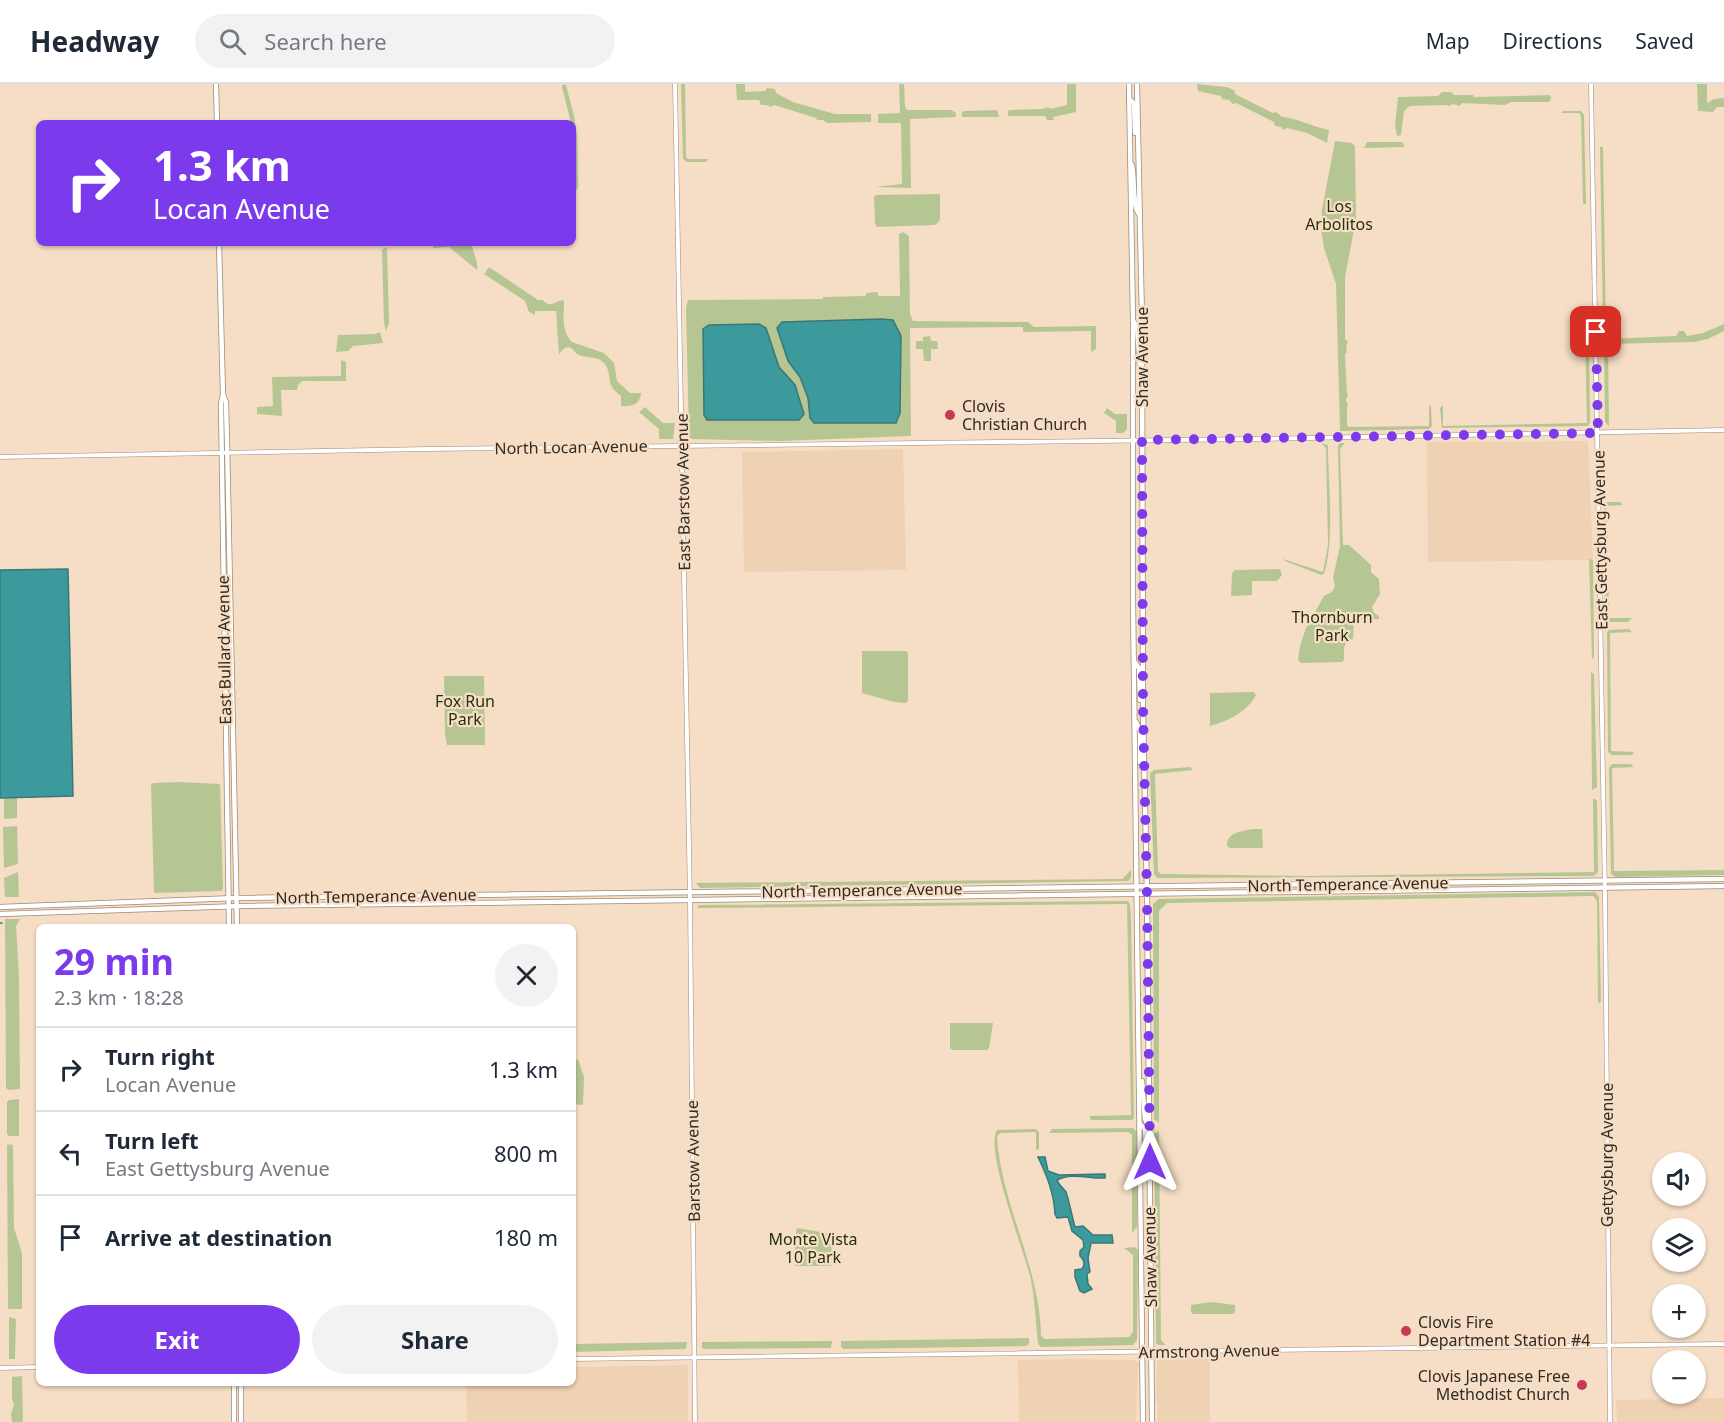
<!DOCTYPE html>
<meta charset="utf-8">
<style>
:root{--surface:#fff;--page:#f2f2f3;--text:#1f2937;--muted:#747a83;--line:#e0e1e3;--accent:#7c3aed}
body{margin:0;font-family:"Noto Sans",sans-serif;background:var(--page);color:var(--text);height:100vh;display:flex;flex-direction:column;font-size:22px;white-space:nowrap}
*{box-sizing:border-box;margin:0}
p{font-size:20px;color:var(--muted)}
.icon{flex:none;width:33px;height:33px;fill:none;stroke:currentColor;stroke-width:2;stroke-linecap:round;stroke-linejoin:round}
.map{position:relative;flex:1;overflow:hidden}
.sheet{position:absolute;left:36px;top:840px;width:540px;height:462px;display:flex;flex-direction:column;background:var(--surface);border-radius:9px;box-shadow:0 2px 4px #0004}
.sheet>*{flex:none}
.top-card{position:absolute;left:36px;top:36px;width:540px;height:126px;border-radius:9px;box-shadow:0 2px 4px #0004;background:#7c3aed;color:#fff;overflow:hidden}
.buttons{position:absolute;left:1652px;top:1068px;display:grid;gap:12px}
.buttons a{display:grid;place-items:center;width:54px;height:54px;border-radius:50%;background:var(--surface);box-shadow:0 2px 4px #0004;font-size:30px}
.pin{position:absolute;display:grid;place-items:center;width:51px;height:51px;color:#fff;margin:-26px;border-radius:12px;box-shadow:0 3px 9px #0006}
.me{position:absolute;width:66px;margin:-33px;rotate:0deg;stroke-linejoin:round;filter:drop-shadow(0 0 4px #0008)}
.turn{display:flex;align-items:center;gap:21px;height:126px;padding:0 18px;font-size:27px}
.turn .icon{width:78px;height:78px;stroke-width:2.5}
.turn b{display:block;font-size:42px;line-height:51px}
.round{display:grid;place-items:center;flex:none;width:63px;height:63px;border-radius:32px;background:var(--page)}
.head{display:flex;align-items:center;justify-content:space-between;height:102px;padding:0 18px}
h1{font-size:36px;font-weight:700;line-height:45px;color:var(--accent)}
.button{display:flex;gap:12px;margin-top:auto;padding:12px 18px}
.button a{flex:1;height:69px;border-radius:36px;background:var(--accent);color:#fff;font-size:24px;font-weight:700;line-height:69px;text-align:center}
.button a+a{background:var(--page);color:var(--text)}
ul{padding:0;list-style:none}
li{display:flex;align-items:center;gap:18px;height:84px;padding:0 18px;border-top:2px solid var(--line)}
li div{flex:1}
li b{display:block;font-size:22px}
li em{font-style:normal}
header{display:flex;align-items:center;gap:36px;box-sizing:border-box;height:84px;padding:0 30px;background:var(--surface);border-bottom:2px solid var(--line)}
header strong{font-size:28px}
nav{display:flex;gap:33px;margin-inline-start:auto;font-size:21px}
.search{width:420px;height:54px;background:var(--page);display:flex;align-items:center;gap:15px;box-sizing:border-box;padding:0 21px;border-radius:33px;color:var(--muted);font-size:22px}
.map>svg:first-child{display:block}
</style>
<header>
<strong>Headway</strong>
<div class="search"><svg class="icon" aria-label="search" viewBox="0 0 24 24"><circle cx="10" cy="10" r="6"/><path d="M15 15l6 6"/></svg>Search here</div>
<nav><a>Map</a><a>Directions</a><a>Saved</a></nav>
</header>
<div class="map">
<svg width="1724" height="1338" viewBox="0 0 1724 1338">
<rect width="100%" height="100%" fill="#f6dec6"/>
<g fill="#efd1b3">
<polygon points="1588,357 1593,476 1428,478 1427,358"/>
<polygon points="903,365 906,486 744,488 742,368"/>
<polygon points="1197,1273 1210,1273 1210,1338 1157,1338 1158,1323 1156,1315 1157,1278 1160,1274"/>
<polygon points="1077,1275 1134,1276 1138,1279 1136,1338 1019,1338 1018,1276"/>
<polygon points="686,1281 688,1282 688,1338 467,1338 466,1299 573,1299 573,1283"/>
<polygon points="1724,1314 1724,1338 1617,1338 1616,1316"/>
</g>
<g fill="#b6c692">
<polygon points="563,0 566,1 574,32 577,52 578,103 576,107 573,106 573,39 571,39 562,3"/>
<polygon points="681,0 685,0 686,73 688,75 708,75 706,78 687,78 683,75"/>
<polygon points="736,0 745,0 745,8 765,7 767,4 775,5 776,9 793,18 835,30 871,30 871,38 827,39 823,36 817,36 816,34 774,21 771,23 766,21 761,21 759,16 737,16"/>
<polygon points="899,0 904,0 905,23 907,26 951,26 956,29 956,33 910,35 911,104 875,103 902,100 901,39 878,39 878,30 900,29"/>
<polygon points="1067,0 1076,0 1076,28 1053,33 1054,36 1047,36 1045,32 1008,32 1008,27 1010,26 1042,25 1048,23 1050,25 1067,21"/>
<path d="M1197 0 1226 3 1234 6 1235 10 1273 29 1276 28 1282 33C1293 33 1314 43 1329 46L1327 59 1307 49 1287 44 1284 46 1281 43 1275 42 1274 38 1236 19 1233 20 1229 16 1222 15 1221 12 1198 7Z"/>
<polygon points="1697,0 1707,0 1707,19 1714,15 1724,14 1724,23 1717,23 1713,28 1698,27"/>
<polygon points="1442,8 1451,8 1454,11 1473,11 1474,13 1550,11 1551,15 1549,18 1511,18 1505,21 1462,19 1460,22 1453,20 1449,22 1447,21 1410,22 1404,27 1401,51 1397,52 1395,41 1398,13 1438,12"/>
<polygon points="997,26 999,33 962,33 962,28 964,27"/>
<polygon points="1563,27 1581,27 1584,31 1586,120 1583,120 1581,31 1579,29 1561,29"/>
<polygon points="1335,57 1352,59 1355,62 1356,135 1345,193 1345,255 1348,258 1346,262 1347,268 1345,270 1347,309 1348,311 1346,316 1348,321 1347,323 1347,341 1349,343 1429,342 1429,321 1431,323 1432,342 1429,345 1340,347 1336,200 1324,164 1321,145 1322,126"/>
<polygon points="1367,58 1402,58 1405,63 1364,64"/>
<polygon points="1600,63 1603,63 1606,246 1603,242"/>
<polygon points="940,110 940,136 935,141 877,143 875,140 874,113 876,111"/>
<polygon points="903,148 909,152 910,230 913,237 1028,238 1034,243 1096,242 1096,265 1091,268 1091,247 1023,248 1023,243 910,244 911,352 780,357 692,355 689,353 686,224 688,216 823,215 823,213 865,212 867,209 877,208 879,212 900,212 899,150"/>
<path d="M433 159H472C472 168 479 178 477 186L449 163 433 164Z"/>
<polygon points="386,163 387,166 389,239 386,247 384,239 382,166"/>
<path d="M489 183 538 216H543C550 225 555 217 564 216 564 231 561 247 572 258L604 269 614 279 617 297 630 309H641C640 321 631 323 621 322V312C603 299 614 291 604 279 597 271 585 275 577 270 573 267 572 261 565 264 563 265 560 269 559 271L556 227H535V231L529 228 525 217 484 190Z"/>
<polygon points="1724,240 1724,247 1708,255 1694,258 1608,260 1609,342 1605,338 1604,259 1608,255 1676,252 1679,247 1684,247 1687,252 1703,249"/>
<polygon points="380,248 383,259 353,262 348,267 336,268 338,251 375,250"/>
<polygon points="1585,249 1589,252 1590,338 1588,342 1442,344 1440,324 1443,321 1443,342 1587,339"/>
<polygon points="930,252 931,257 937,257 938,265 931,265 931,277 924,277 923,265 916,265 916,257 923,257 923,253"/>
<polygon points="341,276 346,278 346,297 302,297 298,301 297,306 281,306 282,332 257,330 257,323 273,322 272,293 341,292"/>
<polygon points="645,323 663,339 675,339 673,355 659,355 659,345 639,328"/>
<polygon points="1107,324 1115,330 1127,330 1127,345 1123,349 1116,349 1116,337 1104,329"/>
<path d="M1321 359 1328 361C1328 397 1335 457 1324 490L1321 491 1285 477 1283 475 1323 488 1328 461 1326 364Z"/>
<path d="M1340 359H1345L1340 365 1343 461H1349L1371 481V488L1379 495 1380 510 1372 523 1374 529 1379 532V535L1354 536 1353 555C1342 557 1344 567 1344 576L1342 578 1301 579 1298 576 1300 562 1306 544 1324 512 1332 508 1335 502 1333 494 1340 462 1338 362Z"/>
<polygon points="1607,418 1620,418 1623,421 1607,422 1609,534 1632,534 1628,538 1610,538 1606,534 1604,422"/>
<polygon points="1589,475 1593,476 1594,573 1592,575"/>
<polygon points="1280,485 1282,491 1277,497 1252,497 1252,511 1231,512 1232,489 1235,486"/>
<polygon points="1629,545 1632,548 1610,549 1611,667 1634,668 1632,671 1612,671 1608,668 1607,549 1609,546"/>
<polygon points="862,567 906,567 908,569 908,617 906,619 894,618 862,609"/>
<polygon points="1591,588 1594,590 1597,703 1592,706"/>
<polygon points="444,592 484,592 485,661 447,661 445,650"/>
<path d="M1254 608 1256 611C1247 628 1228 637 1210 642V609Z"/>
<polygon points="1612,680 1631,680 1634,683 1612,684 1614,787 1724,786 1724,791 1616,793 1611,790 1609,684"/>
<polygon points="1190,683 1193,686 1155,690 1158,787 1161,790 1307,792 1594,788 1593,715 1595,715 1597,717 1598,788 1594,792 1157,794 1154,790 1150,689 1154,686"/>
<polygon points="179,698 220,700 223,805 221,807 154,809 151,701 153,699"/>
<polygon points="17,713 17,734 4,735 4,714"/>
<polygon points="17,742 18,780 4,784 3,743"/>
<path d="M1252 745H1262L1263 764H1230L1227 762C1227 748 1240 748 1252 745Z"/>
<polygon points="1131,786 1131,794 1128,797 700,804 696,799 1122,795"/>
<polygon points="18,788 19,813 5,813 4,794"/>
<polygon points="1595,808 1599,813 1601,917 1598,920 1597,817 1593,812 1167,819 1159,827 1159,1039 1154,1035 1153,820 1159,815"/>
<polygon points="1128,817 1130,820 1131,834 1134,1034 1132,1036 1092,1036 1090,1035 1090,1032 1131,1031 1127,820 697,824 699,821"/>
<polygon points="5,835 20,835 16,842 19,893 20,1005 9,1006 6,1004"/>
<polygon points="950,939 993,939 989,964 987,966 952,966 950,964"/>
<polygon points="578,975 584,993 583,1021 573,1020 573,977"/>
<polygon points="19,1015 19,1052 9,1052 7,1050 7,1018 9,1016"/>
<polygon points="1133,1044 1137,1048 1137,1143 1132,1149 1132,1051 1128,1048 1049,1049 1052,1045"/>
<path d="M1036 1045 1039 1048V1065L1036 1066V1048L1001 1049 997 1052C1001 1121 1040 1182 1041 1252L1045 1255 1129 1253 1133 1248V1171L1124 1164 1135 1163 1138 1166 1137 1256 1133 1261 1041 1263 1038 1260C1036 1239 1035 1218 1031 1196 1025 1169 984 1065 997 1046Z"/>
<polygon points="1159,1047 1161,1256 1166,1261 1158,1261 1156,1259 1156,1255 1154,1050"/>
<polygon points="11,1060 13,1062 14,1144 22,1169 22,1225 8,1225 7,1061"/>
<polygon points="797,1144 832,1150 831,1182 795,1182 795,1154"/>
<polygon points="1211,1218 1235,1221 1235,1228 1233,1230 1193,1230 1191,1228 1191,1221"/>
<polygon points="9,1233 16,1235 15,1275 9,1275"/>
<polygon points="1029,1254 1029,1260 1026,1262 844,1265 841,1263 841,1257"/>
<polygon points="832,1257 831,1264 704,1265 702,1264 702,1258"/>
<polygon points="687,1258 686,1265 573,1268 573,1260"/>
<polygon points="22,1292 23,1338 12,1338 11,1330 14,1321 12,1314 12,1293"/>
</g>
<g fill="#3c999c" stroke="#397877" stroke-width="1.5">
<polygon points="882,235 893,236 901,252 900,329 896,339 814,339 810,334 808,314 800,293 788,277 777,244 782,238"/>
<polygon points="759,240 766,244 779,283 795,301 804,330 799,336 707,336 704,331 703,245 709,241"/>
<polygon points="68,485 73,712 0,714 0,486"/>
<path d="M1038 1073H1045L1048 1087 1059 1091 1105 1090V1094C1090 1095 1072 1088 1057 1096 1059 1102 1063 1103 1066 1108 1068 1113 1073 1136 1075 1143L1083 1142 1093 1151H1112L1113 1159H1091L1088 1174 1090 1188 1087 1190 1088 1200 1092 1205 1084 1209 1080 1207 1075 1193V1186L1082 1185C1086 1180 1084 1176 1080 1172V1167L1084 1163 1083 1156 1072 1147 1068 1133 1057 1134 1055 1130C1054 1109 1047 1092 1038 1073Z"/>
</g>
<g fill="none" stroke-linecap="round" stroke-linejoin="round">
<polyline stroke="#397877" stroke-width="1.5" points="0,839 2,839"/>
<defs>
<g id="minor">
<polyline points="675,0 690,816 695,1338"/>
<polyline points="1591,0 1605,810 1610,1338"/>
<polyline points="0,373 427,365 1255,355 1724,346"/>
<polyline points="573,1275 1724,1260"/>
<polyline points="0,1284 39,1283"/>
</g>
<g id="major">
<polyline points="216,0 217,39"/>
<polyline points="1129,0 1133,237 1133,517 1143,1338"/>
<polyline points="1137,0 1142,237 1143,625 1147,811 1152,1338"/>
<polyline points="1129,15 1134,19 1135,49"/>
<path d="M1132 81C1135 93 1132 122 1139 130"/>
<polyline points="219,159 223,311 226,318 227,357 237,843"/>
<polyline points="1133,237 1137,242 1140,283"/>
<polyline points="223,311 221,319 229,843"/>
<polyline points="1134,577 1139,584 1140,616"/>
<polyline points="1136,638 1140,647 1140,678 1143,682"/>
<polyline points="0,823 236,814 1724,795"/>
<polyline points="0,830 242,822 1724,802"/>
<polyline points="1142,997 1145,1035 1149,1043"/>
<polyline points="1140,1040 1145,1045 1147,1085"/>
<polyline points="234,1299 234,1338"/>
<polyline points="241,1299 241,1338"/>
</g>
</defs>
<use href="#minor" stroke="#9e8872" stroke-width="5"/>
<use href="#major" stroke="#9e8872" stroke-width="6"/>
<use href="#minor" stroke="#fff" stroke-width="4"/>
<use href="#major" stroke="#fff" stroke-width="4.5"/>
</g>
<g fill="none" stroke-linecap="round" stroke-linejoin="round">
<polyline stroke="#7c3aed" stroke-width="10" stroke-dasharray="0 18" points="1150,1078 1147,811 1143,625 1142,356 1598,349 1596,248"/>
</g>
<g fill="#c93955" stroke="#f6dec6" stroke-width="2">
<circle cx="950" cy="331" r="6"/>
<circle cx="1406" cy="1247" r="6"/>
<circle cx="1582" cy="1301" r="6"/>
</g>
<g text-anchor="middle" stroke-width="4.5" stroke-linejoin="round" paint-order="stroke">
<g font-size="16" fill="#27300e" stroke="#f6dec6">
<text x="1339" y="128">Los<tspan x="1339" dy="18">Arbolitos</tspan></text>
<text x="1332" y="539">Thornburn<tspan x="1332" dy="18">Park</tspan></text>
<text x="465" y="623">Fox Run<tspan x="465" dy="18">Park</tspan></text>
<text x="813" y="1161">Monte Vista<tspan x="813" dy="18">10 Park</tspan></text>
</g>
<g font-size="16" fill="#332a21" stroke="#f6dec6">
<text transform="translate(1142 273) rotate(-90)" y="6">Shaw Avenue</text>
<text transform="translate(571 363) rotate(-1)" y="6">North Locan Avenue</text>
<text transform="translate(683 408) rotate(-91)" y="6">East Barstow Avenue</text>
<text transform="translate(1600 456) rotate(-91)" y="6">East Gettysburg Avenue</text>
<text transform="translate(224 566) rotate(-91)" y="6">East Bullard Avenue</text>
<text transform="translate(1348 800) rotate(-1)" y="6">North Temperance Avenue</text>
<text transform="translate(862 806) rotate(-1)" y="6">North Temperance Avenue</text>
<text transform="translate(376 812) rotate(-1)" y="6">North Temperance Avenue</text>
<text transform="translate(1607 1071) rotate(-90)" y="6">Gettysburg Avenue</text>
<text transform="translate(693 1077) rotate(-91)" y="6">Barstow Avenue</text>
<text transform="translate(1150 1173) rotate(-91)" y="6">Shaw Avenue</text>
<text transform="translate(1209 1267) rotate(-1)" y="6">Armstrong Avenue</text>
</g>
<g font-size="16" fill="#332a21" stroke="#f6dec6" text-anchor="start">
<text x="962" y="328">Clovis<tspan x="962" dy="18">Christian Church</tspan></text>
<text x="1418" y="1244">Clovis Fire<tspan x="1418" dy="18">Department Station #4</tspan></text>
<text x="1570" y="1298" text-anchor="end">Clovis Japanese Free<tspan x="1570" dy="18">Methodist Church</tspan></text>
</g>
</g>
</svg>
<div class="buttons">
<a><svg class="icon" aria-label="sound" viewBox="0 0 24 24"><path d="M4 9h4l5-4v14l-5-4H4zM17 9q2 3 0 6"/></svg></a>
<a><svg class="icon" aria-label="layers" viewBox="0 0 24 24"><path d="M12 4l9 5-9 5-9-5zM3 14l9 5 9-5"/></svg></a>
<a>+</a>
<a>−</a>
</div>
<div class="pin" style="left:1596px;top:248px;background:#d93025"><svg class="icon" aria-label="arrive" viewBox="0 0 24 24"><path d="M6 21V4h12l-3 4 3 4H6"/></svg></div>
<svg class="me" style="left:1150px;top:1078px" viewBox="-20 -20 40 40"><path d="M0-17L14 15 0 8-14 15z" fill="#7c3aed" stroke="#fff" stroke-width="4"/></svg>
<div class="top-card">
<div class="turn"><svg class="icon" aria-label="right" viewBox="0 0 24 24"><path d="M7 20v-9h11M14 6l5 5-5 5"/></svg><div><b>1.3 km</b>Locan Avenue</div></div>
</div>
<section class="sheet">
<div class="head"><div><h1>29 min</h1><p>2.3 km · 18:28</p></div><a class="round"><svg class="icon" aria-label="close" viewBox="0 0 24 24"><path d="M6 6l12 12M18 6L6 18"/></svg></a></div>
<ul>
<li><svg class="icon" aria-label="right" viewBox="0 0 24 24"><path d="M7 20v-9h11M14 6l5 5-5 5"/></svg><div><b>Turn right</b><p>Locan Avenue</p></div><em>1.3 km</em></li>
<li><svg class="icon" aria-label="left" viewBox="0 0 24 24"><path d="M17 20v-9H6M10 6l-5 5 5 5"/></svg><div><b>Turn left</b><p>East Gettysburg Avenue</p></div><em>800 m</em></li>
<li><svg class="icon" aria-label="arrive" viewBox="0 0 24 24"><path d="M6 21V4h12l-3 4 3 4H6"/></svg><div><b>Arrive at destination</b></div><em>180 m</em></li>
</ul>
<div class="button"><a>Exit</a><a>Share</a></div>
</section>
</div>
